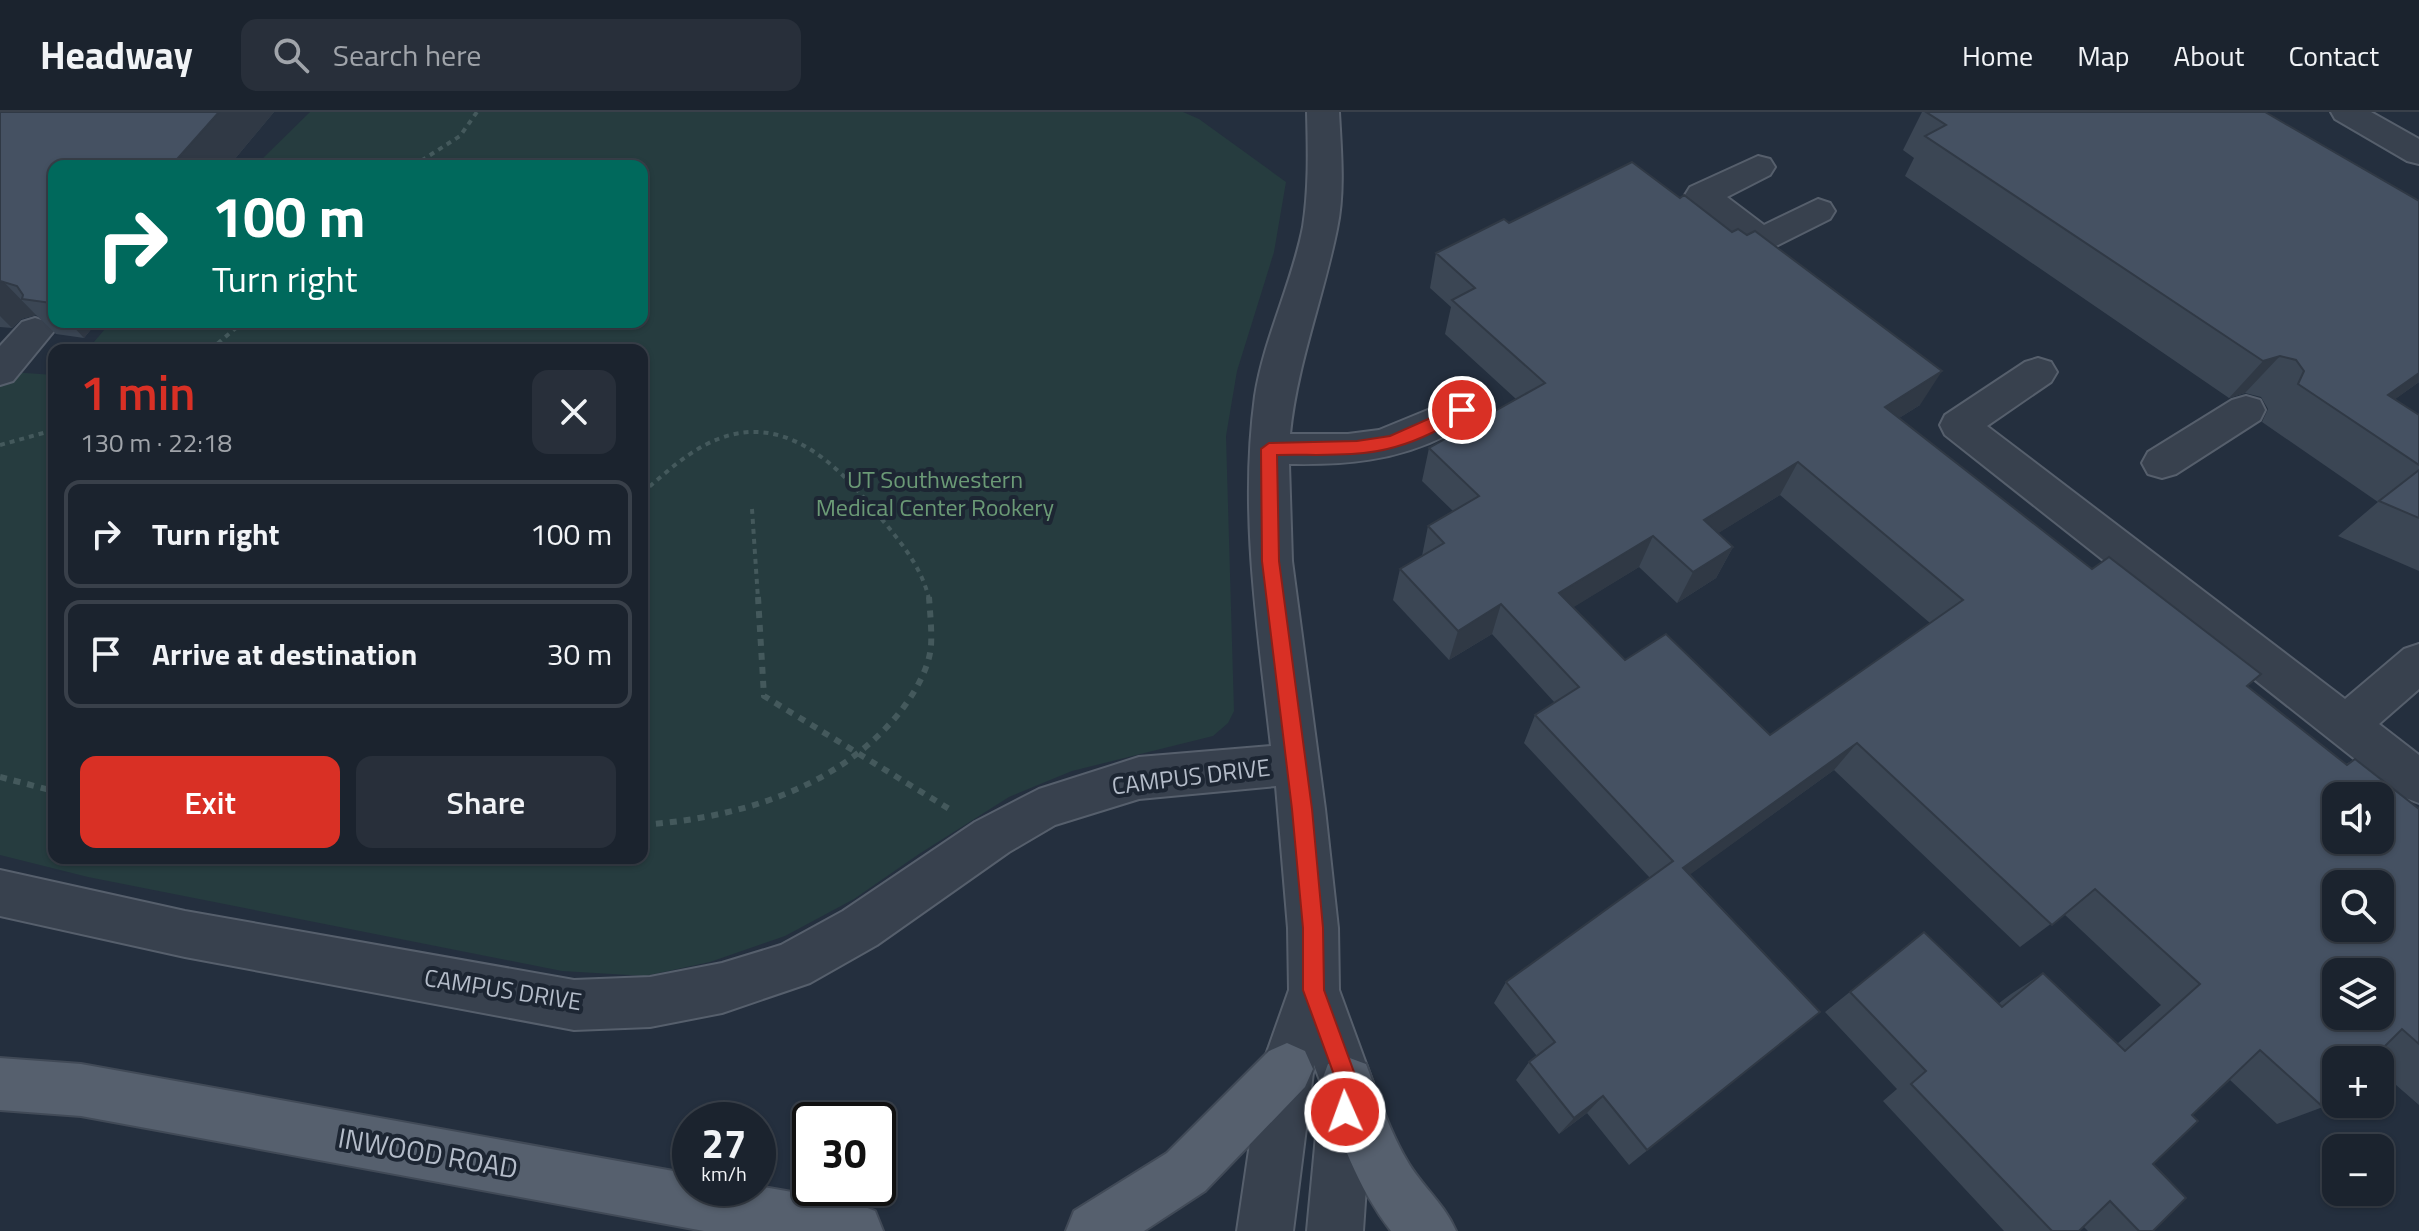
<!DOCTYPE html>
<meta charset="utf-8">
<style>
:root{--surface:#1b232e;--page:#282f3a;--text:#f1f3f6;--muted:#a0a4aa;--line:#39404a;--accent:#d93025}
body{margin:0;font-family:"Titillium Web",sans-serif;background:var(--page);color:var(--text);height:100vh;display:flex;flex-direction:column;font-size:30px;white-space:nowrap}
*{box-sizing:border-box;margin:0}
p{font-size:26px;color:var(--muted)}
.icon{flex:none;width:44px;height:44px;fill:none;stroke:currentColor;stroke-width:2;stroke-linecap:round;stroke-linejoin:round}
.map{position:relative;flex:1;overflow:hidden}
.details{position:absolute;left:48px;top:232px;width:600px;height:520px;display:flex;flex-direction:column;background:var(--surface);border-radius:16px;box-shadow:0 2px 6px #0004,0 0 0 2px var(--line)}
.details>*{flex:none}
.top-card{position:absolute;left:48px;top:48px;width:600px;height:168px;border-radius:16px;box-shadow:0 2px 6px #0004,0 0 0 2px var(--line);background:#00695c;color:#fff;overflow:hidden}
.controls{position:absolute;left:2322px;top:670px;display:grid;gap:16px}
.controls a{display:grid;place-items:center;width:72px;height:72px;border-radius:16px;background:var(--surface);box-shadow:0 2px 6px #0004,0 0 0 2px var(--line);font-size:40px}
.speed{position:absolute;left:672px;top:990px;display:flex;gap:16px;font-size:40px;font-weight:700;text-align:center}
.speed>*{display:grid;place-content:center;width:104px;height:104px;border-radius:50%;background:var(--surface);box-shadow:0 2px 6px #0004,0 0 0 2px var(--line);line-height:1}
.speed small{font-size:20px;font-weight:400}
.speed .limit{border:4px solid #111;border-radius:12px;background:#fff;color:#111}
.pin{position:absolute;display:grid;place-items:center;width:68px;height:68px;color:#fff;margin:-34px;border:4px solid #fff;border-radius:50%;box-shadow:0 2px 8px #0007}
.me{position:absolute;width:88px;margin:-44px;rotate:358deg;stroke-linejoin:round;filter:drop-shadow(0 0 6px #0008)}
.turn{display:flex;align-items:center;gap:28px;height:168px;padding:0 32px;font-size:36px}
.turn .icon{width:104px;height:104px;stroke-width:2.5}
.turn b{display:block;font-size:56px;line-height:68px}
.round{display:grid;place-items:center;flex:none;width:84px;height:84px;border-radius:16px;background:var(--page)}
.overview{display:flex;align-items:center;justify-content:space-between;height:136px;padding:0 32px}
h1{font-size:48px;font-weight:600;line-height:60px;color:var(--accent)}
.primary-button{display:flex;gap:16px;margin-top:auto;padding:16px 32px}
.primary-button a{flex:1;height:92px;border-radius:16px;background:var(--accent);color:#fff;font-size:32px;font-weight:600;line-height:92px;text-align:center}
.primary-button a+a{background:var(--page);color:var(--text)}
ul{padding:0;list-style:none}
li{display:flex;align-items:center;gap:24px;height:108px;margin:0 16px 12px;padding:0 16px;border:4px solid var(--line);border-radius:16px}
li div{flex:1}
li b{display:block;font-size:30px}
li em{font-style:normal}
header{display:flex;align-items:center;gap:48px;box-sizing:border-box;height:112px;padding:0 40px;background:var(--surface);border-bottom:2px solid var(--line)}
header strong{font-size:38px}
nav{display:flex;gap:44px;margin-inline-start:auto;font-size:28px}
.search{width:560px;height:72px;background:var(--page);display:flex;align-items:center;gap:20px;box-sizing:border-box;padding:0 28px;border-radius:16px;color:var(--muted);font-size:30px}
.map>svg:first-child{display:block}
</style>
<header>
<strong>Headway</strong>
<div class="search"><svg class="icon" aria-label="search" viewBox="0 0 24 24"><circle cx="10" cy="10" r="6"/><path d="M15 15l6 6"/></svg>Search here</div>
<nav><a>Home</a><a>Map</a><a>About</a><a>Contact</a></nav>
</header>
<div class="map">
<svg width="2419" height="1119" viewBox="0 0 2419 1119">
<rect width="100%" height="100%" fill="#242f3e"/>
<polygon fill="#263c3f" points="310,0 1183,0 1199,7 1286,70 1274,140 1237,259 1226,324 1234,599 1228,611 1213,624 1072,659 1009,685 919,742 854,787 785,824 710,850 645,864 562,859 88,765 0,743 0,268 11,260 54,263 54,746 642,746 642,238 87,238 111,210 642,210 642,54 255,54"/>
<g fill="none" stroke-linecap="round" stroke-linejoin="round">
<defs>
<g id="minor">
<path d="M1307 0H1339C1341 38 1345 80 1337 117 1323 187 1297 252 1290 322H1348L1379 318 1462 284 1476 288 1481 298C1474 312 1461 316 1447 323 1396 349 1345 353 1289 352L1292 449 1325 697 1338 816 1339 878 1373 971 1363 1119H1307L1321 971 1314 953 1293 1119H1237L1261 957 1289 878 1288 816 1276 674 1139 687 1055 713 1009 740 877 833 810 871 722 901 650 915 574 918 185 845 0 804V758L185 799 574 868 650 865 722 851 781 833 843 799 975 710 1039 677 1139 645 1271 634C1258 518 1239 401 1255 284 1264 226 1292 172 1303 115 1309 77 1308 38 1307 0Z"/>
<polygon points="2331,0 2371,0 2419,27 2419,52 2407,49 2335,7"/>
<polygon points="1758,44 1770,47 1775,55 1770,63 1727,85 1764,113 1818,87 1830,91 1835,99 1830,107 1762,141 1750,137 1690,91 1685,83 1690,75"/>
<polygon points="35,206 48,210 54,219 13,269 0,273 0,234 22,210"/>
<polygon points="2038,246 2051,250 2057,260 2051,270 1987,314 2345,587 2404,537 2419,532 2419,577 2379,612 2419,643 2419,691 2403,685 1945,323 1940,313 1945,303 2025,250"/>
<polygon points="2246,284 2260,288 2265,298 2260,308 2176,362 2162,366 2148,362 2142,351 2148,340 2232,288"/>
</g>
<g id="major">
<polygon points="1287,931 1305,939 1313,957 1305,975 1205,1079 1144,1119 1066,1119 1074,1099 1167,1041 1269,939"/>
<path d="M1347 945 1366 952C1379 986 1390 1021 1409 1052 1424 1076 1445 1093 1456 1119H1391C1357 1075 1339 1023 1321 971L1328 952Z"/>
<polygon points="0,946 81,952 690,1062 690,1076 758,1074 855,1091 875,1099 883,1119 704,1119 81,1004 0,998"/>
</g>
</defs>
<use href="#minor" stroke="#565f6c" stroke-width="4"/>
<use href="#major" stroke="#414a57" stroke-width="4"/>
<g stroke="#44595c" stroke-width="4" stroke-dasharray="5 5" stroke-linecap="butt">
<polyline points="413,54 460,24 477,0"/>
<polyline points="210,238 243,210"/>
<polyline points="0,333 54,318"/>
<path d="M642 381C662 364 682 345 705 333 777 295 833 347 875 399 897 426 921 452 929 487"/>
<polyline points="752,397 758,487"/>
</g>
<g stroke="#44595c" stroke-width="6" stroke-dasharray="7 7" stroke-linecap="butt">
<polyline points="758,485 764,584 951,698"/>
<polyline points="0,665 54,679"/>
<path d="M642 713C737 706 838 677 900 600 914 582 929 557 931 534 932 518 930 501 929 485"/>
</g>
<use href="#minor" fill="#38414e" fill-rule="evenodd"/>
<use href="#major" fill="#56606e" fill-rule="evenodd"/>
</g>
<g fill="#3b4654" fill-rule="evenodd">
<polygon points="0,0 274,0 229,54 54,54 54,210 97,210 84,226 56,222 36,203 21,207 12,216 0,215"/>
<polygon points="1922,0 2265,0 2419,89 2419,270 2395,287 2419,303 2419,459 2338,424 2378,390 2262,310 2268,297 2261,285 2245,281 2229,286 1905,64 1914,46 1903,38"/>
<path d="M1509 111 1920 293 1899 306 2092 457 2247 574 2346 652 2355 647 2419 697V993L2380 959V948H2336L2323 995 2277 1012 2230 968 2192 1003 2153 1052V1119H2088L2083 1114 2079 1119H2004L1883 989 1897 977 1825 900 1924 820 1998 892 2011 882 2043 861 2117 932 2161 893 2064 802 2020 835 1834 658 1690 762 1820 900 1629 1053 1587 1001 1559 1022 1516 968 1529 950 1537 944 1494 891 1506 870 1650 766 1524 631 1535 603 1555 591 1492 522 1449 548 1393 488 1400 457 1422 444 1428 414 1453 399 1422 369 1429 336 1516 287 1445 222 1451 195 1430 176 1436 141ZM1780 383 1930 511 1770 623 1625 548 1573 495 1639 455 1677 491 1716 466 1733 435 1718 421Z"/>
</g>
<g fill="#303945">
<polygon points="219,0 274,0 229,54 171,54"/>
<polygon points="2,168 36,203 21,207 12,216 0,204 0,169"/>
<polygon points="69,210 97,210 84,226"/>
<polygon points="2280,244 2245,281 2229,286 2263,249"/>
<polygon points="1942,259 1920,293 1864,328 1885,295"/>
<polygon points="2419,261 2419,270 2359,313 2388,283"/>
<polygon points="1798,350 1780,383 1688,440 1704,408"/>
<polygon points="1653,424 1639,455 1548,511 1559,481"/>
<polygon points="1733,435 1716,466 1677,491 1693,460"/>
<polygon points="1501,492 1492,522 1449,548 1458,519"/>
<polygon points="1857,631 1834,658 1666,780 1683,756"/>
<polygon points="1603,984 1587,1001 1559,1022 1574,1006"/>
</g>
<g fill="#455162" stroke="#303945" stroke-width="2" fill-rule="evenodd">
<polygon points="0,0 219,0 171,54 54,54 54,188 51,191 22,187 23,183 17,174 0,169"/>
<polygon points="1926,0 2265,0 2419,89 2419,261 2388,283 2419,303 2419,353 2298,272 2304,259 2296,248 2280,244 2263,249 1925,24 1946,13"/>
<path d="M1632 50 1680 86 1684 83 1732 120 1738 117 1747 123 1755 119 1942 259 1885 295 2092 457 2109 445 2261 562 2247 574 2347 653 2355 647 2419 697V932L2402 917 2371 948H2336V982L2323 995 2260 938 2192 1003 2198 1009 2153 1052 2186 1086 2153 1119H2139L2110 1089 2079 1119H2052L1911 972 1926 959 1850 880 1924 820 2002 895 2043 861 2125 939 2200 872 2095 777 2052 813 1857 631 1683 756 1820 900 1647 1038 1603 984 1574 1006 1529 950 1555 930 1506 870 1673 749 1535 603 1579 575 1501 492 1458 519 1400 457 1444 431 1428 414 1479 384 1429 336 1545 271 1452 188 1475 176 1436 141 1504 107 1509 111ZM1798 350 1963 488 1770 623 1666 522 1625 548 1559 481 1653 424 1693 460 1733 435 1704 408ZM2336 684H2380V728H2336ZM2336 772H2380V816H2336ZM2336 860H2380V904H2336Z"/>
<polygon points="2419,358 2419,406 2379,389"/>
</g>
<path fill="#d93025" stroke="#8d1f18" stroke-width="2" d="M1462 292 1467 293V302C1444 315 1421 328 1395 335 1358 346 1316 342 1277 343L1279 449 1312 697 1323 816 1324 878 1358 971 1353 1008 1345 1011 1337 1008 1334 1000 1337 971 1303 878V816L1292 697 1262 449 1261 337 1269 331 1357 329 1390 324Z"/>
<g text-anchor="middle" stroke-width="8" stroke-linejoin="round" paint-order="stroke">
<g font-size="24" fill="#6b9a76" stroke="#1d2633">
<text x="935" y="376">UT Southwestern<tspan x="935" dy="28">Medical Center Rookery</tspan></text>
</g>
<g font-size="24" fill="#b4bcc9" stroke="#1d2633">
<text transform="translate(1191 665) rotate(-7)" y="8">CAMPUS DRIVE</text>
<text transform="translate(503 878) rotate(9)" y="8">CAMPUS DRIVE</text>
</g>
<g font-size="28" fill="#b4bcc9" stroke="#1d2633">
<text transform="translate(428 1041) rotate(10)" y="10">INWOOD ROAD</text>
</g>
</g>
</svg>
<div class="controls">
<a><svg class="icon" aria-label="sound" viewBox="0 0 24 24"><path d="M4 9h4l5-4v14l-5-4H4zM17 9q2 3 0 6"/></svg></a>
<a><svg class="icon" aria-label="search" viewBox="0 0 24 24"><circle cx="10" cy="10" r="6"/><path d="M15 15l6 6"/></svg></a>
<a><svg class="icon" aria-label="layers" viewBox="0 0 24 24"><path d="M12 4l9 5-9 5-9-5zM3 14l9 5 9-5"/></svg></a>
<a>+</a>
<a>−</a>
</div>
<div class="speed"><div>27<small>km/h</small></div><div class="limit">30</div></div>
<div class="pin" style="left:1462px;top:298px;background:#d93025"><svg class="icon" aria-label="arrive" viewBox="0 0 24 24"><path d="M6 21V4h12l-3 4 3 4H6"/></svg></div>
<svg class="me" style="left:1345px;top:1000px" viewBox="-20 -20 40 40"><circle r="17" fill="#d93025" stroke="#fff" stroke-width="3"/><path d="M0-11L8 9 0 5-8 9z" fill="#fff"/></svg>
<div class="top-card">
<div class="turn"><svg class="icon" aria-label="right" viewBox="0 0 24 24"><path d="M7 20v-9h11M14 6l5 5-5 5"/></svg><div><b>100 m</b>Turn right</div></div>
</div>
<section class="details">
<div class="overview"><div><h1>1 min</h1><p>130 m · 22:18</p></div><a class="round"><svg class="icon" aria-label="close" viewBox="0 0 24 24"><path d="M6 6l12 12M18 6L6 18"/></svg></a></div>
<ul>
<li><svg class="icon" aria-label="right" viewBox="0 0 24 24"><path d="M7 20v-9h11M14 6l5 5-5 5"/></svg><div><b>Turn right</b></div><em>100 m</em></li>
<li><svg class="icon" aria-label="arrive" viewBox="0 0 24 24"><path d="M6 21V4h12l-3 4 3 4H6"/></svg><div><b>Arrive at destination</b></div><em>30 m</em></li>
</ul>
<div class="primary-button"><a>Exit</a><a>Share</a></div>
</section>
</div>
